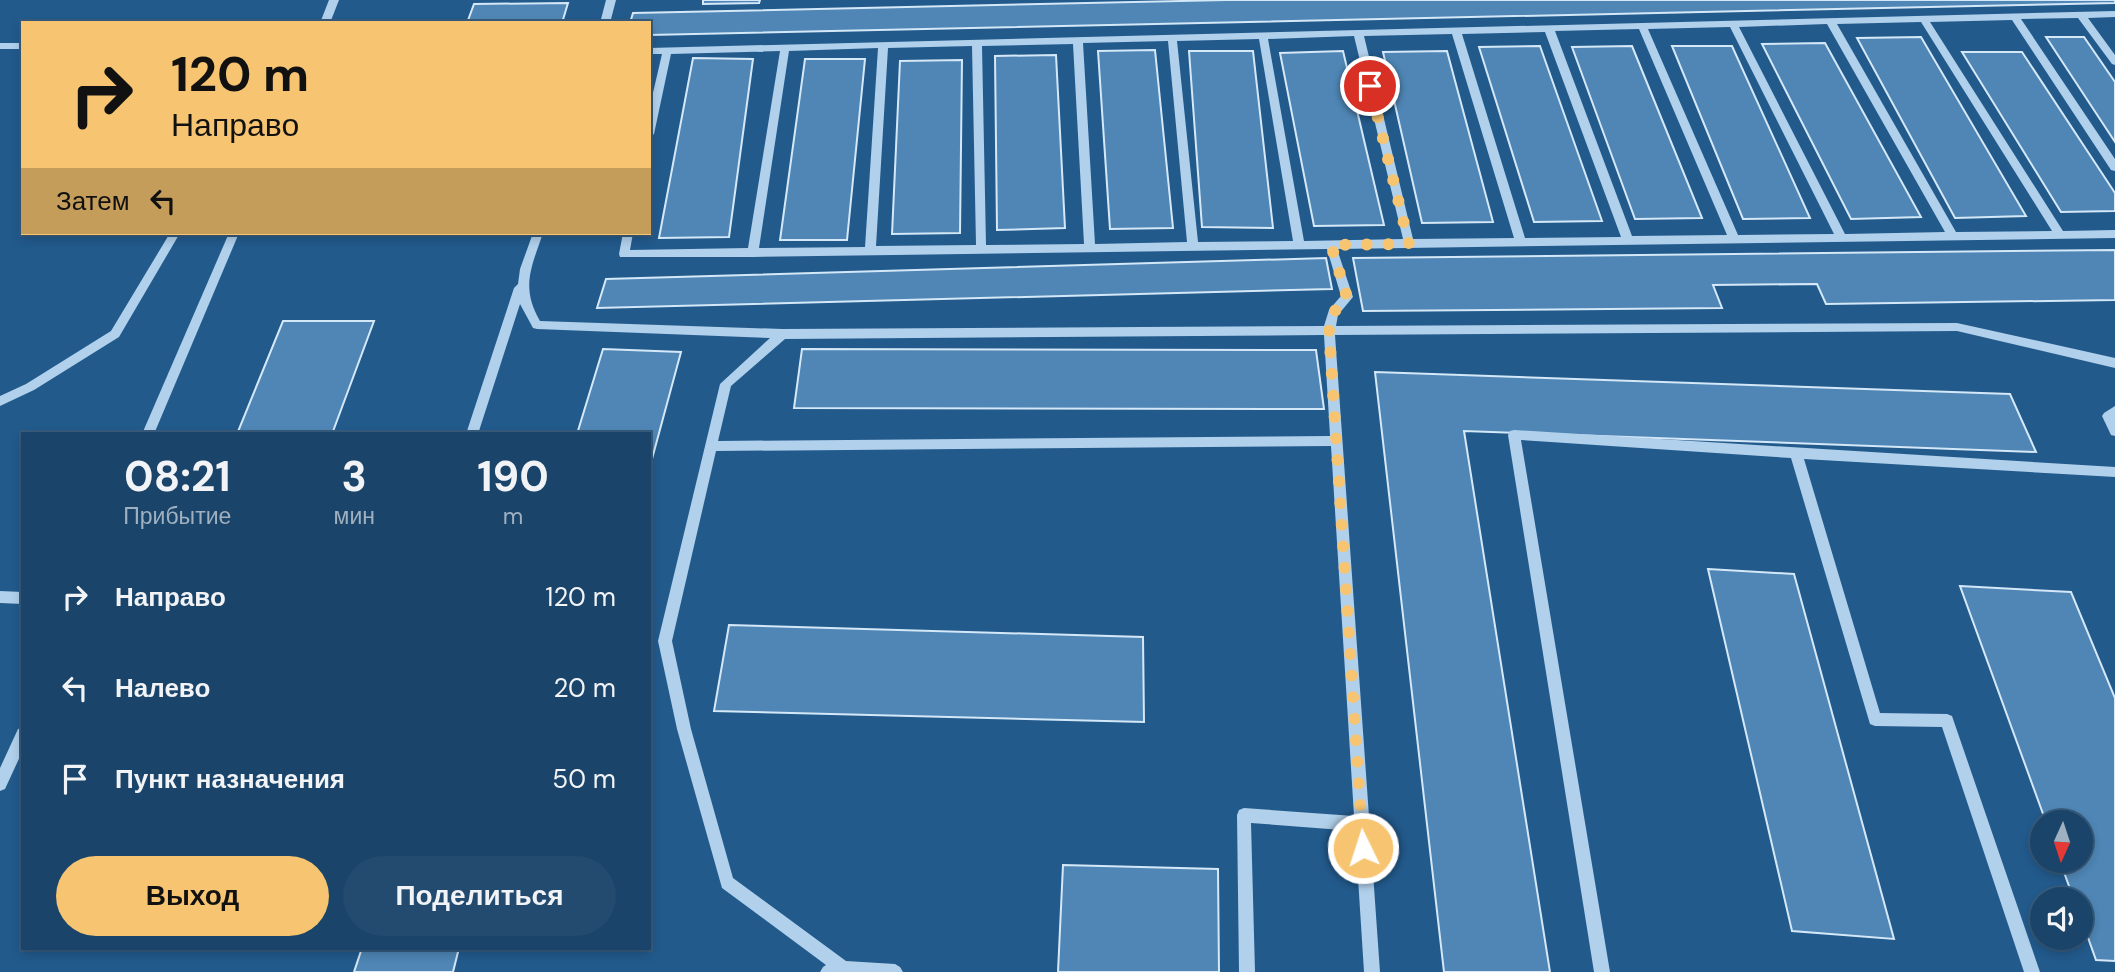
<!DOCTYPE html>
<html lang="ru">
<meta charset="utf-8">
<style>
:root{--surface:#1a4469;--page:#234b6f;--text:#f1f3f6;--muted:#9fb0c0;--line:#385c7d;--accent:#f7c572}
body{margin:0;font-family:"DM Sans",sans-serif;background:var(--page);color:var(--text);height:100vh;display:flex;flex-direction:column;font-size:26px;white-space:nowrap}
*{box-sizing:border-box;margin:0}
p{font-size:23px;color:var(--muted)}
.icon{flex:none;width:38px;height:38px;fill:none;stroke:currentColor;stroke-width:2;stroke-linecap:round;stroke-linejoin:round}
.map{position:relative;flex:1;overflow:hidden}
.panel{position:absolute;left:21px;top:432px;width:630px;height:518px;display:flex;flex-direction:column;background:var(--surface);border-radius:0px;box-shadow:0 4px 10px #0003,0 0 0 2px var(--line)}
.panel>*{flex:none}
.hud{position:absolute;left:21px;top:21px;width:630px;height:214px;border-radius:0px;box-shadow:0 4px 10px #0003,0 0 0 2px var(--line);background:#f7c572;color:#111;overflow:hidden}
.needle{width:46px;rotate:183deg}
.fabs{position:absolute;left:2030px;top:810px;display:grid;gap:14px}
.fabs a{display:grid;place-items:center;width:63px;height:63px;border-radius:50%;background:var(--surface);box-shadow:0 4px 10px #0003,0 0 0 2px var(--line);font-size:35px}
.pin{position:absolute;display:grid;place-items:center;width:60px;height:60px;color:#fff;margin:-30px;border:4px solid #fff;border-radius:50%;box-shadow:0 2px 7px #0007}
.me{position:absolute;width:77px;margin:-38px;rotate:356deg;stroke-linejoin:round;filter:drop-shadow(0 0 5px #0008)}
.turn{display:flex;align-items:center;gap:24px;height:147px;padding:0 35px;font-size:32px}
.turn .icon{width:91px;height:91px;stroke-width:2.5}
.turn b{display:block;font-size:49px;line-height:60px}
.then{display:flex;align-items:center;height:66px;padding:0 35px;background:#0003;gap:14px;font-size:26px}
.eta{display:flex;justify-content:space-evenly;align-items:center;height:119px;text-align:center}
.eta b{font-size:42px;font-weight:700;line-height:49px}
.button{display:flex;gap:14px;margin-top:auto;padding:14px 35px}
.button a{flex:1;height:80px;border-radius:42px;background:var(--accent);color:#111;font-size:28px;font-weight:700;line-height:80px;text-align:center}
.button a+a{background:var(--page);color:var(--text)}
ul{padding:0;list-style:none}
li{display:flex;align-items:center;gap:21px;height:91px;padding:0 35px}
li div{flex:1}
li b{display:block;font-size:26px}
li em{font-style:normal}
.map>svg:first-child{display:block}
</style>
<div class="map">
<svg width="2115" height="972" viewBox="0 0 2115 972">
<rect width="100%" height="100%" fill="#225a8c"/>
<g fill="#4f86b5" stroke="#d5e8f8" stroke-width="2">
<polygon points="703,0 760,0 759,3 703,4"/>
<polygon points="1227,0 2115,0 2115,3 649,35 649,23 630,23 633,13"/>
<polygon points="568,3 562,23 467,23 474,4"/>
<polygon points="1921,37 2026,216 1955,218 1857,38"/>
<polygon points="2046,37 2084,37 2115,82 2115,142"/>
<polygon points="1825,43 1921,217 1851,219 1762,44"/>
<polygon points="1540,46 1602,221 1534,222 1479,47"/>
<polygon points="1632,46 1702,218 1635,219 1572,47"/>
<polygon points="1672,46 1732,46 1810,218 1743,219"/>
<polygon points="1155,50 1173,228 1110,229 1098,51"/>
<polygon points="1189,51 1253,51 1273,228 1202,227"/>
<polygon points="1343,51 1384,225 1314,226 1280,53"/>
<polygon points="1447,51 1493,222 1422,223 1383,52"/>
<polygon points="1962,52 2022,52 2115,193 2115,211 2061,212"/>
<polygon points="1056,55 1065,228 997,230 995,56"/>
<polygon points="693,58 753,59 729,237 659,238"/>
<polygon points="805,59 865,59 847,240 780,240"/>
<polygon points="962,60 960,233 892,234 900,61"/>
<polygon points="2115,250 2115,300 1826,304 1817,284 1713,285 1722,308 1363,311 1353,258"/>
<polygon points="1326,258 1332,289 597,308 606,279"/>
<polygon points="283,321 374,321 332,434 237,434"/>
<polygon points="603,349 681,352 649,470 649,434 577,434"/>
<polygon points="802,349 1316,350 1324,409 794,408"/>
<polygon points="1375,372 2010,394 2036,452 1464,431 1550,972 1444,972"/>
<polygon points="1708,569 1794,574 1894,939 1792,931"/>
<polygon points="1960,586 2071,592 2115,698 2115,961 2096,960 2081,918 2081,900 2074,900 2060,861 2081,861 2081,822 2046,822"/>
<polygon points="729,625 1143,637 1144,722 714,711"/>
<polygon points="1063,865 1218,869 1219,972 1058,972"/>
<polygon points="362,948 459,948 453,972 354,972"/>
</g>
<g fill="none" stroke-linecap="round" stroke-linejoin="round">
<g fill="#b0d0eb" fill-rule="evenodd">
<polygon points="329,0 339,0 330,23 320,23"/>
<polygon points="606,0 616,0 610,23 600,23"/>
<path d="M2115 11V17L2088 18 2115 55V65L2112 64 2078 18 2021 19 2115 159V171L2111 170 2012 20 1930 22 2063 231 2115 230V238L1337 249 1353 297 1338 315 1336 326 1957 323 2115 358V368L1957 331 1335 335 1380 972H1364L1355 831 1251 823 1255 972H1239L1237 815 1239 810 1244 808 1354 816 1331 446 716 451 672 641 691 729 733 878 846 961 895 964 900 967 903 972H820L823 967 826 965 722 888 677 729 658 641 720 384 770 338 537 329 533 328 520 304 478 434H466L514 288 518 284 520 269 533 233H543C532 266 520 287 540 321L782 329 1324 326 1329 310 1341 296 1327 249 753 257H620L619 254 623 233H633L630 250 748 248 780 51 671 54 654 134 649 138V110L662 54H649V48ZM1921 22 2052 231 1956 232 1837 24ZM1827 24 1945 232 1845 234 1739 27ZM1730 27 1834 234 1738 235 1648 29ZM1639 29 1727 235 1632 236 1555 31ZM1545 32 1621 237 1525 238 1462 34ZM1452 34 1514 238 1413 239 1364 36ZM1354 36 1403 239 1304 241 1268 39ZM1259 39 1293 241 1198 242 1177 41ZM1168 41 1187 242 1095 244 1083 43ZM1073 44 1084 244 986 245 982 46ZM972 46 976 245 876 246 888 48ZM878 48 865 247 759 248 789 51ZM1324 335 1330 436 718 441 731 386 785 339Z"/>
<rect x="0" y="43" width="23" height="6"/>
<polygon points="170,233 180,233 119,337 34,390 0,406 0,396 26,384 111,331"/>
<polygon points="229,233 239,233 154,434 142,434"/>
<polygon points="2115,406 2115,436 2111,435 2102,416 2104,413"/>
<polygon points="1514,430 2115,467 2115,477 1804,459 1880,713 1947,714 1952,716 2040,972 2024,972 1942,727 1875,726 1870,724 1791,458 1521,440 1610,972 1594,972 1508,435 1510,431"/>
<polygon points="0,591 23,592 23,604 0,603"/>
<polygon points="23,727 23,750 5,789 0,791 0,768 18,729"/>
</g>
</g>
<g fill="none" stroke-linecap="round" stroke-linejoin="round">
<polyline stroke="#f7c572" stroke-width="12" stroke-dasharray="0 21.6" points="1363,848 1329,331 1333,313 1347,297 1331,245 1409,244 1370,86"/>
</g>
</svg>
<div class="fabs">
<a><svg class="needle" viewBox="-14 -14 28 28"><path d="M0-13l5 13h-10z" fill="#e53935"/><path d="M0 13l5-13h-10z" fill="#9fb0c0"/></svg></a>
<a><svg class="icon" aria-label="sound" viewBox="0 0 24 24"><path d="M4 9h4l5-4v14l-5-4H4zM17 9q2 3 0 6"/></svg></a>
</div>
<div class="pin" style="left:1370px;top:86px;background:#d93025"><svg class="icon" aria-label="arrive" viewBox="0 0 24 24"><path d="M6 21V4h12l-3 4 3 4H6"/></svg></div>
<svg class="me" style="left:1363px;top:848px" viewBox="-20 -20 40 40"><circle r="17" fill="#f7c572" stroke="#fff" stroke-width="3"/><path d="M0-11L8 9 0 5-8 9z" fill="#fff"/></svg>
<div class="hud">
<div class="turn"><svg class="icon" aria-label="right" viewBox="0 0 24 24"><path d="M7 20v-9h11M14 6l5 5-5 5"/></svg><div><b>120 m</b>Направо</div></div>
<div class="then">Затем<svg class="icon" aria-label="left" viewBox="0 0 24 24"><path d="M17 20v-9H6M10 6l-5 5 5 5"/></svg></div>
</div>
<section class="panel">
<div class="eta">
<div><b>08:21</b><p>Прибытие</p></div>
<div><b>3</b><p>мин</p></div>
<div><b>190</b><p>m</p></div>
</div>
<ul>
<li><svg class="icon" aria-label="right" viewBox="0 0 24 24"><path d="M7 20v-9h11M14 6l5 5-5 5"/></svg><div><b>Направо</b></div><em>120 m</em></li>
<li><svg class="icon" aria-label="left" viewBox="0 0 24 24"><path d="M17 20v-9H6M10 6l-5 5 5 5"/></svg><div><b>Налево</b></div><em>20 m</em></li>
<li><svg class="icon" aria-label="arrive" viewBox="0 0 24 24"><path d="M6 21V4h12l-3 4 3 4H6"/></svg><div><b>Пункт назначения</b></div><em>50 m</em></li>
</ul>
<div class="button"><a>Выход</a><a>Поделиться</a></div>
</section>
</div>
